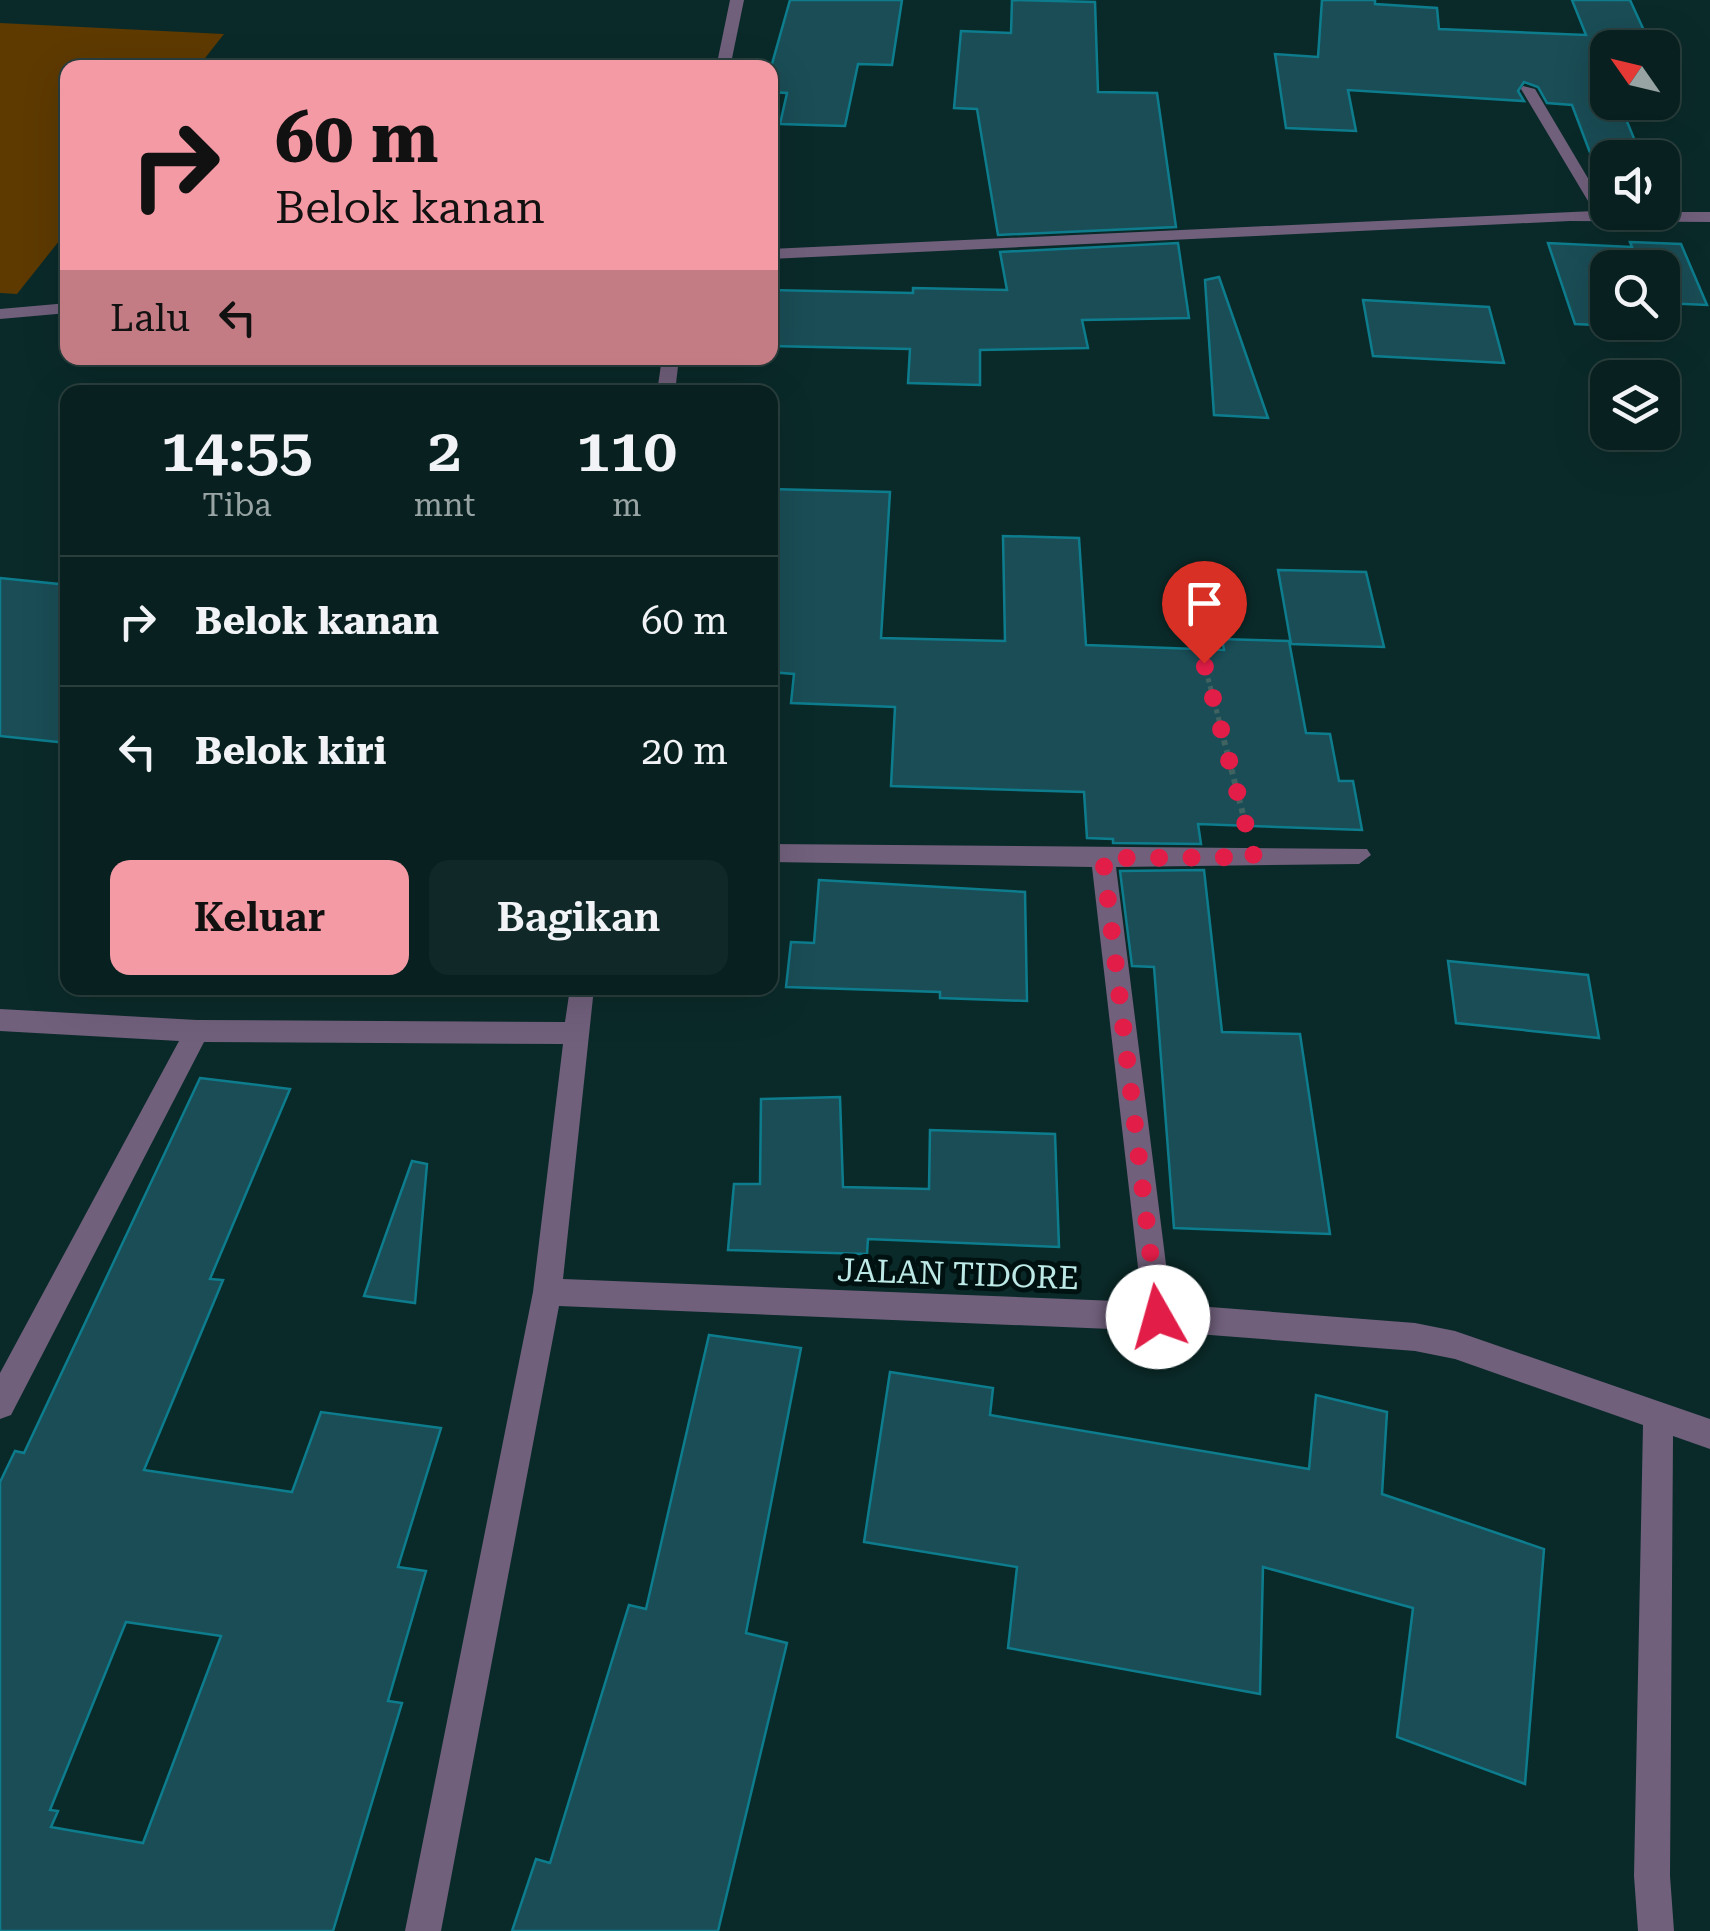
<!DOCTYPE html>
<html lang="id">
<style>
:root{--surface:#08201f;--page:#112828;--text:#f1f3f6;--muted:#98a3a4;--line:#293e3d;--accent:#f49aa5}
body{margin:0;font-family:"Roboto Serif",serif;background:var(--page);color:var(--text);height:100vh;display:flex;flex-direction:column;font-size:38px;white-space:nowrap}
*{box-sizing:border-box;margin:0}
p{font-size:32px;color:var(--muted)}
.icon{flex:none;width:55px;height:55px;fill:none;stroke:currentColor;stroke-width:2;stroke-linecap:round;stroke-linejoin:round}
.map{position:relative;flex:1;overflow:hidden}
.sheet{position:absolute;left:60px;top:385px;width:718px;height:610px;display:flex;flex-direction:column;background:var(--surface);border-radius:20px;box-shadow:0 10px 40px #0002,0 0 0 2px var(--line)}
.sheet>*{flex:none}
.hud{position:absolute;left:60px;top:60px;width:718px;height:305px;border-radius:20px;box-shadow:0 10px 40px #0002,0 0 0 2px var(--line);background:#f49aa5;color:#111;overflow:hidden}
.needle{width:65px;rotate:304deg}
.tools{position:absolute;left:1590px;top:30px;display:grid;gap:20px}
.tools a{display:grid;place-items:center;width:90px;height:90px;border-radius:20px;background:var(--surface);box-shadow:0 10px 40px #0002,0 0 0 2px var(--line);font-size:50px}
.pin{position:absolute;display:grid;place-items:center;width:85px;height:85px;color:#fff;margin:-102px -42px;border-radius:50% 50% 50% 0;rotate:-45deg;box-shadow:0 0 10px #0007}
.pin .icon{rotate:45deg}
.me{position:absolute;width:110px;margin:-55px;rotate:353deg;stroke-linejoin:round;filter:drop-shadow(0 0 8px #0008)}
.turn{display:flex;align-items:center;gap:35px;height:210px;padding:0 50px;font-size:45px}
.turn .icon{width:130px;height:130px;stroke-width:2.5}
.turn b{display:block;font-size:70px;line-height:85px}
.then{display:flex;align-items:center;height:95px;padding:0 50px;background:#0003;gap:20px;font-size:38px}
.eta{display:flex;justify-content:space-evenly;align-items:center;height:170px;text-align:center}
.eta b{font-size:60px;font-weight:600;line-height:70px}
.cta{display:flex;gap:20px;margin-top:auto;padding:20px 50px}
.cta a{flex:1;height:115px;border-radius:20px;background:var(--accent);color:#111;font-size:40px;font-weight:600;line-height:115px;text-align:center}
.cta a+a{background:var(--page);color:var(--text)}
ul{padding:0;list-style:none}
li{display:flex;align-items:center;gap:30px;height:130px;padding:0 50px;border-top:2px solid var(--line)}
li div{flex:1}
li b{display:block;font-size:38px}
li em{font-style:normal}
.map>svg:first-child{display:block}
</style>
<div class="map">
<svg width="1710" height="1931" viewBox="0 0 1710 1931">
<rect width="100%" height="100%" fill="#0a2a29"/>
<polygon fill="#5e3a00" points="0,23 224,34 198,67 68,68 67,231 17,294 0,293"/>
<g fill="#1a4d56" stroke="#0d7d8e" stroke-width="2.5" fill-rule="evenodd">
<polygon points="790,0 902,0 892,65 858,64 845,126 780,124 787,93 770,92 770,71"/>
<polygon points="1012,0 1095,2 1098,92 1157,93 1176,227 998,235 977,109 954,108 961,31 1011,33"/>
<polygon points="1322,0 1375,0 1375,4 1437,8 1439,29 1586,35 1572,0 1630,0 1652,48 1608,48 1608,102 1619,102 1642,158 1592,158 1572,105 1547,103 1538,87 1524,82 1518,91 1524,101 1348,90 1356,131 1286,128 1275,54 1318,57"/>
<polygon points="1630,242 1681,244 1707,305 1662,303 1662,268 1608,268 1608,322 1635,322 1637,327 1575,324 1548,243 1632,247"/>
<polygon points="1178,243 1189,318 1082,320 1088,348 980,350 980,385 908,383 910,349 770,346 770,290 913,293 913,288 1007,290 1000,252"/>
<polygon points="1219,277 1268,418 1214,415 1205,280"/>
<polygon points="1363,300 1489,307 1504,363 1373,356"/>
<polygon points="770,489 890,492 881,638 1005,641 1003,536 1079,538 1086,645 1224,650 1222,639 1289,641 1306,733 1330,734 1339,781 1353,781 1362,830 1198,824 1201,844 1113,843 1113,839 1087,838 1084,792 891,786 895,707 791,703 794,674 770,672"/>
<polygon points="1278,570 1366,572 1384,647 1291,644"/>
<polygon points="0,578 68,585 68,743 0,736"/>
<polygon points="1204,870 1222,1032 1300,1034 1330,1234 1174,1228 1154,967 1132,966 1120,871"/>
<polygon points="819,880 1025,892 1027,1001 940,998 940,992 786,987 791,942 814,943"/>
<polygon points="1448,961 1588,975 1599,1038 1456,1023"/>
<path d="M200 1078 290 1089 210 1279 223 1280 144 1470 292 1492 321 1412 441 1428 398 1567 426 1571 388 1701 402 1703 333 1931H0V1482L15 1451 24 1453ZM126 1622 221 1636 143 1843 51 1827 58 1811 50 1810Z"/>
<polygon points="840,1097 843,1187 929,1189 930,1130 1055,1134 1059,1247 868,1239 867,1254 728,1250 734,1184 760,1184 761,1099"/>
<polygon points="412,1161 427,1164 415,1303 364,1296"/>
<polygon points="709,1335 801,1348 746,1633 787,1643 718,1931 512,1931 536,1859 550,1863 629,1605 646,1609"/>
<polygon points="890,1372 993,1388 990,1415 1309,1469 1316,1395 1387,1412 1382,1494 1544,1549 1525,1784 1397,1737 1413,1608 1263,1567 1260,1694 1008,1648 1017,1567 864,1542"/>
</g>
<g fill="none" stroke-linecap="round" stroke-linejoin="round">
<polyline stroke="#406362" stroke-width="5" stroke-dasharray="4 4" stroke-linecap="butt" points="1204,663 1220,724"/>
<polyline stroke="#406362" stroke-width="6" stroke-dasharray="5 5" stroke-linecap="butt" points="1219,721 1245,822"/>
<g fill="#71607c" fill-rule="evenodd">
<polygon points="730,0 744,0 730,68 716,68"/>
<polygon points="1523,86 1535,89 1608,212 1710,212 1710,222 1570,221 770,259 770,249 1594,211 1521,89"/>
<polygon points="68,303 68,313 0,319 0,309"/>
<polygon points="662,358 679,358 675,392 657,392"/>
<polygon points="770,844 1367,849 1371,855 1359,864 1116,867 1171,1304 1415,1323 1455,1331 1710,1419 1710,1449 1673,1436 1670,1876 1674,1931 1638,1931 1634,1876 1643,1425 1455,1359 1415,1351 1158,1331 559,1306 441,1931 405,1931 533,1292 563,1044 204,1042 11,1415 0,1419 0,1373 179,1041 0,1031 0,1009 197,1020 565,1022 570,988 594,988 563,1279 1142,1302 1092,867 770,862"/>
</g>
</g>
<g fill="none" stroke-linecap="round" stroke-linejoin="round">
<polyline stroke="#e11d48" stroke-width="18" stroke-dasharray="0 32.4" points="1158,1317 1103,858 1254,857 1204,663"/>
</g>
<g text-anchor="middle" stroke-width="10" stroke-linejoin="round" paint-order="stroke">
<g font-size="32" fill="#bde9e7" stroke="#011">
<text transform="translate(958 1274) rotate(2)" y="11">JALAN TIDORE</text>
</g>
</g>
</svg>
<div class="tools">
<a><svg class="needle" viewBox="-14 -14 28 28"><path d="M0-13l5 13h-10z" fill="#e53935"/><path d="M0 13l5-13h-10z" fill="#98a3a4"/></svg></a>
<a><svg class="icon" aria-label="sound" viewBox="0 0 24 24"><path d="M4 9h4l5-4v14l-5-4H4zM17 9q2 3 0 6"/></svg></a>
<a><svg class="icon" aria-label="search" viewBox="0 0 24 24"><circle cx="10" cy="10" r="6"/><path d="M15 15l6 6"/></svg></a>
<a><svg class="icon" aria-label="layers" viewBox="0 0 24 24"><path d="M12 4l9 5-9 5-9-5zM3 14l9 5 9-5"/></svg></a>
</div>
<div class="pin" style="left:1204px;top:663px;background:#d93025"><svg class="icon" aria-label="arrive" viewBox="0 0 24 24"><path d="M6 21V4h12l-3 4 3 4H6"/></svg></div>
<svg class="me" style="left:1158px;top:1317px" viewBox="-20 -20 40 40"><circle r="19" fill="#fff"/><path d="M0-13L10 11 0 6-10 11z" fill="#e11d48"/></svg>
<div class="hud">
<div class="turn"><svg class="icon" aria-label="right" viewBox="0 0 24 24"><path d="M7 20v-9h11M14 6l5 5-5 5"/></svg><div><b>60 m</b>Belok kanan</div></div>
<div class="then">Lalu<svg class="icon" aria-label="left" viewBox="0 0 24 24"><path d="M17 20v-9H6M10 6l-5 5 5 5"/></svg></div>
</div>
<section class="sheet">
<div class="eta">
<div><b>14:55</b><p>Tiba</p></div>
<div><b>2</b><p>mnt</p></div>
<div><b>110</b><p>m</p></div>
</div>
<ul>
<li><svg class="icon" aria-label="right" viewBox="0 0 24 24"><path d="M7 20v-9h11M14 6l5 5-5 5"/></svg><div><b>Belok kanan</b></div><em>60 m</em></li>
<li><svg class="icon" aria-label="left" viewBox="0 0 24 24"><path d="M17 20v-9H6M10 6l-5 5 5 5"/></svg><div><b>Belok kiri</b></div><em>20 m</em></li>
</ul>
<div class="cta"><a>Keluar</a><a>Bagikan</a></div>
</section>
</div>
